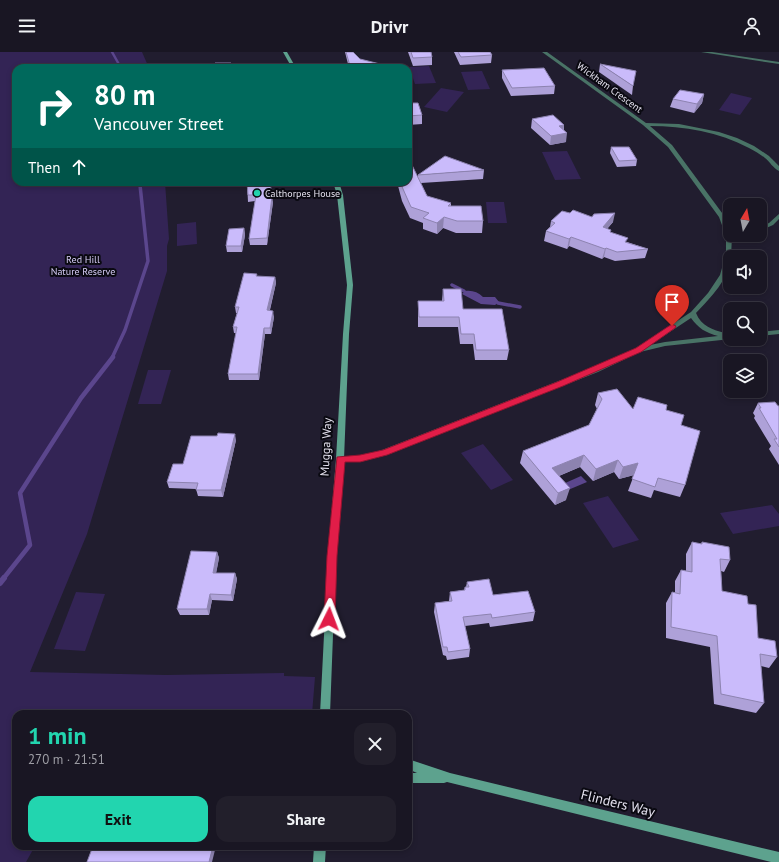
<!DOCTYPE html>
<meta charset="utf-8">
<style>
:root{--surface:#191623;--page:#221f2b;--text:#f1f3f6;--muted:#9f9fa6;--line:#373541;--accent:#22d5af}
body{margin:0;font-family:"PT Sans",sans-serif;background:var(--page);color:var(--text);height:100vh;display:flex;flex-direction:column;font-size:15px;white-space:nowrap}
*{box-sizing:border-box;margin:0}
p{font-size:13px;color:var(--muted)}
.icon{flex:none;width:22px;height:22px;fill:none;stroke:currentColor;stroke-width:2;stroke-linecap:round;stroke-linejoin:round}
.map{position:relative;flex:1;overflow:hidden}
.side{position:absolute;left:12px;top:658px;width:400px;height:140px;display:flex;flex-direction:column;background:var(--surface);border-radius:12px;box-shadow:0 2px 6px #0003,0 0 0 1px var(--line)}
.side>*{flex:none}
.top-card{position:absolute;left:12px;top:12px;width:400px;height:122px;border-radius:12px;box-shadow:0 2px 6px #0003,0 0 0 1px var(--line);background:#00695c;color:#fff;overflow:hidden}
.needle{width:26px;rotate:10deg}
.buttons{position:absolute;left:723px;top:146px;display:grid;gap:8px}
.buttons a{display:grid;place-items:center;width:44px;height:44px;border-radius:8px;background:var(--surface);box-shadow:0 2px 6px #0003,0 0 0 1px var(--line);font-size:20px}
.pin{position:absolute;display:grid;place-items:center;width:34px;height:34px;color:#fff;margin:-41px -17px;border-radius:50% 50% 50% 0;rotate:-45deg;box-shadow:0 0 4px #0007}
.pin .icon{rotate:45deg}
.me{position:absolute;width:44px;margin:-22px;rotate:3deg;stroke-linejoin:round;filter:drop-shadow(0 0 3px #0008)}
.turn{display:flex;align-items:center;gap:14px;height:84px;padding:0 16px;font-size:18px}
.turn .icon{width:52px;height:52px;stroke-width:2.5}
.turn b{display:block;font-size:28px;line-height:34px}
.then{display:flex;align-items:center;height:38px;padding:0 16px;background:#0003;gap:8px;font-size:15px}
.round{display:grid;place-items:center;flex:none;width:42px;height:42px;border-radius:12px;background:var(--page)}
.overview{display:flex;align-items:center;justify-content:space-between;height:68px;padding:0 16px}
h1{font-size:24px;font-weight:800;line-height:30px;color:var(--accent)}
.primary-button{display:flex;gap:8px;margin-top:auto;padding:8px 16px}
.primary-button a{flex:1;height:46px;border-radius:12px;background:var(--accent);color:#111;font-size:16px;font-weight:800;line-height:46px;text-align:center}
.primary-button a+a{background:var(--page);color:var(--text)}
header{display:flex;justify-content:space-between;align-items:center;height:52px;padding:0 16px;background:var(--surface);font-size:18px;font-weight:800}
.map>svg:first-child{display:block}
</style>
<header><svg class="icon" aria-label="menu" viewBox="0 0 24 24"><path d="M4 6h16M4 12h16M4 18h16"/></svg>Drivr<svg class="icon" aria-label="person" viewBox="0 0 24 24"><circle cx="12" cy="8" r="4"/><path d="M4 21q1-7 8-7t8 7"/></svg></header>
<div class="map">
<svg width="779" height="810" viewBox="0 0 779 810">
<rect width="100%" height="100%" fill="#211d2f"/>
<g fill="#332455">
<polygon points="0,0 142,0 149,16 16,16 16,130 165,130 169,187 167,194 167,219 87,482 30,620 166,623 284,621 284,624 315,625 312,662 16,662 16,794 35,794 26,810 0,810"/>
<polygon points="429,14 436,31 415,32 409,15"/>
<polygon points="482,19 490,37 468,38 461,20"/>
<polygon points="441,36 464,40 447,60 424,55"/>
<polygon points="731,41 752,46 740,63 719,58"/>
<polygon points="567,99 581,127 555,128 542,100"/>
<polygon points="486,150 504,150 507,171 488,171"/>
<polygon points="196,170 197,192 177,194 177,172"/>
<polygon points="148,318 171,318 161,352 138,352"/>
<polygon points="483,392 513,428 491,438 461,401"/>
<polygon points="608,444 639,488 613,496 583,451"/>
<polygon points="772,453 779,462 779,474 733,482 720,461"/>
<polygon points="76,540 105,542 85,599 54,597"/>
</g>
<g fill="#5b468d">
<path d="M465 239C472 238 478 240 483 245H495L499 250 495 253 481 252 462 242Z"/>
<polygon points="581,424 587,430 568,438 563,432"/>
</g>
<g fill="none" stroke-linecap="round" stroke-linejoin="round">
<g stroke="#5b468d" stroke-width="2.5">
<polyline points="112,0 121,16"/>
<polyline points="140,130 140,134"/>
</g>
<g stroke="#5b468d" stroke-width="3.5">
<polyline points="452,233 464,239"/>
<polyline points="498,251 520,255"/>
<polyline points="112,306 125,278 148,209 140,133"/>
</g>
<polyline stroke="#5b468d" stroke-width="4.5" points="3,527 30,493 20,441 81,346 113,305"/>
<polyline stroke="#5b468d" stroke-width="6" points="0,531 4,526"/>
<g fill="#497366" fill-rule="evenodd">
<path d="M542 0H547L646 71 679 72 719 80 737 86 754 94 769 104 779 114V119C773 116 770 110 765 106 761 103 755 99 749 96 719 80 684 74 650 74L672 93 725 165 730 179V183L732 184 731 205H730C730 227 710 246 696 261 701 274 713 278 725 281L726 283H730L731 287 665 294 640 300 598 320 387 403 360 410 337 409 336 407 340 404H360L382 398 592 316 636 296 691 260 708 241 720 223 726 202V184L719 165 668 95 643 73ZM691 266C698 276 706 281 718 284L665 290 650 293Z"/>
<polygon points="701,0 712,0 779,10 779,12"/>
<polygon points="779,162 779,167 773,173 760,179 760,175 769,171"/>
<polygon points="779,278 779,282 760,284 760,280"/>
</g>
<g fill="#5da28e" fill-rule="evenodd">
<polygon points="283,0 287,0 296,16 292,16"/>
<polygon points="333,130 339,130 343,143 353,233 349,282 344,407 336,504 330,662 320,662 328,504 336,407 343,282 347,233 337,143"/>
<polygon points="408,707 450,721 779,800 779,810 771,810 447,730 444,731 408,731 408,721 417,721 408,717"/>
<polygon points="314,794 326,794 325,810 313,810"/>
</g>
</g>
<g fill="#aea1d8">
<polygon points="345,0 353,0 360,7 388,16 349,16"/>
<polygon points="408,0 431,0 432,5 432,13 413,14"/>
<polygon points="454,0 490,0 492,3 491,11 460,13"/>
<polygon points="600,12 633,34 632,43 599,20"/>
<polygon points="502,18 555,34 554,42 511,44 502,26"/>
<polygon points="704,42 702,51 694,61 670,55 673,47"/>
<polygon points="408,51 422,63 422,72 408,73"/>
<polygon points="532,67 564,73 564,78 566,90 550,93 531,76"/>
<polygon points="611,95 637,108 636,114 617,115 610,101"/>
<polygon points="484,118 483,127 421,131 427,144 451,151 451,154 483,169 482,181 456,181 443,176 437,182 423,177 423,171 410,166 402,149 397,130 408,130 418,126 418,123"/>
<polygon points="247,130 273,150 267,193 250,193 249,187 255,149 248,150"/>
<polygon points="570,161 592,165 613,170 607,177 611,181 627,190 648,197 645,206 615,209 604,205 602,207 569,194 567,197 544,189 546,179 550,175 551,169"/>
<polygon points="244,176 245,183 242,200 227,200 226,194"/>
<polygon points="257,222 257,225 275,225 276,231 270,258 274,265 271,282 265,282 259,328 229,328 228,322 236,281 234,281 233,275 237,261 236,261 235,255"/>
<polygon points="443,237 463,257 509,298 507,308 475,308 473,292 460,292 458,275 418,275 418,249 442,249"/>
<polygon points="598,341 633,357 666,358 681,373 685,433 680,445 654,438 651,446 628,439 634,423 619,427 614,420 593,429 580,415 559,424 566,448 555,453 520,411 523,399 589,373 597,357 595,353"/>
<polygon points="758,351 779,354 779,413 769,397 771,394 754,366 755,364 753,361"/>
<polygon points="236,388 223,445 198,444 196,437 169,436 167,430 183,412"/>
<polygon points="692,490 701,492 702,490 730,508 724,520 721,519 722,539 748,552 758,586 777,605 769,616 761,614 764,651 756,661 714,652 710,595 666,586 666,551 672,540 675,540 675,529 681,518 686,519 686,502"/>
<polygon points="217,500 219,506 216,521 235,521 237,527 233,549 212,548 209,563 180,563 177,557"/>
<polygon points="467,530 493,543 535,560 533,569 490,575 489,571 465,574 470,597 469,605 447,608 446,604 443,603 434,560 435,551 449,549 450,540 464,538 465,535 466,535"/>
</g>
<g fill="#8d83b0">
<polygon points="704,42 702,51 694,61 697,52"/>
<polygon points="564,73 563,82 567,81 566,90 550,93 551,84 559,74"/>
<polygon points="272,144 273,150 267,193 267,186"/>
<polygon points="615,161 613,170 600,185 603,175"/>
<polygon points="444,165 443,176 437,182 437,171"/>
<polygon points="244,176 245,183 242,200 241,194"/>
<polygon points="571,185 569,194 567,197 569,187"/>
<polygon points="606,196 604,205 602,207 605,197"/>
<polygon points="275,225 276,231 268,265 267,258"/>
<polygon points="273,259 274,265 271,282 270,276"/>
<polygon points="264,276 265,282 259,328 258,322"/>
<polygon points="235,382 236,388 223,445 221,438"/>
<polygon points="584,403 580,415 549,428 552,416"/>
<polygon points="618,408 614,420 593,429 596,417"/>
<polygon points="638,411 634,423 619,427 623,415"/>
<polygon points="570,436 566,448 555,453 558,441"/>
<polygon points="217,500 219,506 215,527 213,521"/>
<polygon points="235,521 237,527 233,549 231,543"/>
<polygon points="210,542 212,548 209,563 207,557"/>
<polygon points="213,794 216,794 212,810 209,810"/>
</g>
<g fill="#cabbfb" stroke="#8d83b0">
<polygon points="346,0 353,0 360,7 388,14 388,16 351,16 350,14"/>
<polygon points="411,0 431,0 432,5 413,6"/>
<polygon points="458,0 490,0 492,3 461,5"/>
<polygon points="215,11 231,11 233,16 212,16"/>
<polygon points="600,12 636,19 633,34"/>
<polygon points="544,16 555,34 512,36 502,18"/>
<polygon points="680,38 704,42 697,52 673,47"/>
<polygon points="408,51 418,51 422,63 408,64"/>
<polygon points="553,63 564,73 559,74 567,81 551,84 532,67"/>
<polygon points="611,95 629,95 637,108 619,109"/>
<polygon points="445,104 484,118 418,123"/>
<polygon points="408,111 411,111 427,144 451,151 448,154 481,154 483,169 457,169 444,165 437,171 423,166 429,161 411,155 403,137 400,130 408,130"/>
<polygon points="247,130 270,130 272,144 267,186 249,187 256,143 248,143"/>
<polygon points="573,158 592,165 594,162 615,161 603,175 611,178 610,180 628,186 625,190 648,197 617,200 606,196 605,197 571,185 569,187 546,179 555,171 551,169 562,159 570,161"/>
<polygon points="244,176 241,194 226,194 229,177"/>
<polygon points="244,221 257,222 256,224 275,225 267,258 273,259 270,276 264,276 258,322 228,322 237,275 233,275 239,255 235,255"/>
<polygon points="443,237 461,237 463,257 502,257 509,298 476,298 474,282 461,282 459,265 419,265 418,249 444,249"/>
<polygon points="617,337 633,357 638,345 667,353 666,358 684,363 681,373 700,379 685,433 658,426 655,435 632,427 638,411 623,415 618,408 596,417 584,403 552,416 570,436 558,441 523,399 589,373 602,347 598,341"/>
<polygon points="775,350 778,354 779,354 779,395 774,387 777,387 759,356 761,356 758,351"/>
<polygon points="218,381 235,382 221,438 196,438 198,431 167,430 173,412 183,412 191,384 217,384"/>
<polygon points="692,490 702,492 702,490 729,495 730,508 720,507 722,539 747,544 748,552 756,553 758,586 775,589 777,605 760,602 764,651 721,642 717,584 671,575 672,540 680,542 681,518 692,520"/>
<polygon points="191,499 217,500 213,521 235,521 231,543 210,542 207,557 177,557"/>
<polygon points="489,527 493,543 528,539 535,560 492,566 491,562 463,565 470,597 448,600 447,595 443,595 435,551 452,549 450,540 465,538 465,535 469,535 467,530"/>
<polygon points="93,794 213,794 209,810 87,810"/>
</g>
<polygon fill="#e11d48" stroke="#92132f" points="672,272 676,274 675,276 641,300 563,334 387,403 360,410 345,410 337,504 335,567 333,570 329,572 325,570 324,567 327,504 337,405 360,403 383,398 557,330 636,296"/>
<circle fill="#22d5af" stroke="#0a0911" stroke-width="1.5" cx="257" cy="141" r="4"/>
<g text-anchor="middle" stroke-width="4" stroke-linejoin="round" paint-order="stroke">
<g font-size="10" fill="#e4e1ee" stroke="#0a0911">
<text transform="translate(610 35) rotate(36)" y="4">Wickham Crescent</text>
</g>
<g font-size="10" fill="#e4e1ee" stroke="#0a0911" text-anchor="start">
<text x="265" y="145">Calthorpes House</text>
</g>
<g font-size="10" fill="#d4cbf4" stroke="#0a0911">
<text x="83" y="211">Red Hill<tspan x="83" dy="12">Nature Reserve</tspan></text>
</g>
<g font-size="12" fill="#e4e1ee" stroke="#0a0911">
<text transform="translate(326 395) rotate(-87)" y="4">Mugga Way</text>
</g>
<g font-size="14" fill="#e4e1ee" stroke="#0a0911">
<text transform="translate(618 751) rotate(14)" y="5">Flinders Way</text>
</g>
</g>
</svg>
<div class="buttons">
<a><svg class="needle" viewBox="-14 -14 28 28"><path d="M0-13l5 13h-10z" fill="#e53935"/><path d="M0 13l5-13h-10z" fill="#9f9fa6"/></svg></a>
<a><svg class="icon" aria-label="sound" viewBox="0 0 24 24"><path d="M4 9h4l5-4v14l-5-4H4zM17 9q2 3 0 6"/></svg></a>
<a><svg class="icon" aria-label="search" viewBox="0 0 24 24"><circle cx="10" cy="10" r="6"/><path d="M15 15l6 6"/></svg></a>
<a><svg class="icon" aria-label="layers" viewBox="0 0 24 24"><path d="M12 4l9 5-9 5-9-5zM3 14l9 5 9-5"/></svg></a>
</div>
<div class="pin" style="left:672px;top:274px;background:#d93025"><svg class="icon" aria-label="arrive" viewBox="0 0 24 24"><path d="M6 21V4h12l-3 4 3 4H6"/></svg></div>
<svg class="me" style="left:329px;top:567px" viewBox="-20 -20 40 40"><path d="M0-17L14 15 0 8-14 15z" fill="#e11d48" stroke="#fff" stroke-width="4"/></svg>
<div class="top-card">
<div class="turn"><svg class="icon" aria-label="right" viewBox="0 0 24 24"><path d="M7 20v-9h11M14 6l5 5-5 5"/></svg><div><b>80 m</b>Vancouver Street</div></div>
<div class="then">Then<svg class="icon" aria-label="ahead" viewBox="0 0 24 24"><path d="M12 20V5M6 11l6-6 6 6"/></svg></div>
</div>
<section class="side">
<div class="overview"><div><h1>1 min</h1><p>270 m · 21:51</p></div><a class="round"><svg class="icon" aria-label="close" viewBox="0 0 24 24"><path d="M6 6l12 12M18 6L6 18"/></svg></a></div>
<div class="primary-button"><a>Exit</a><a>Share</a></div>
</section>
</div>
